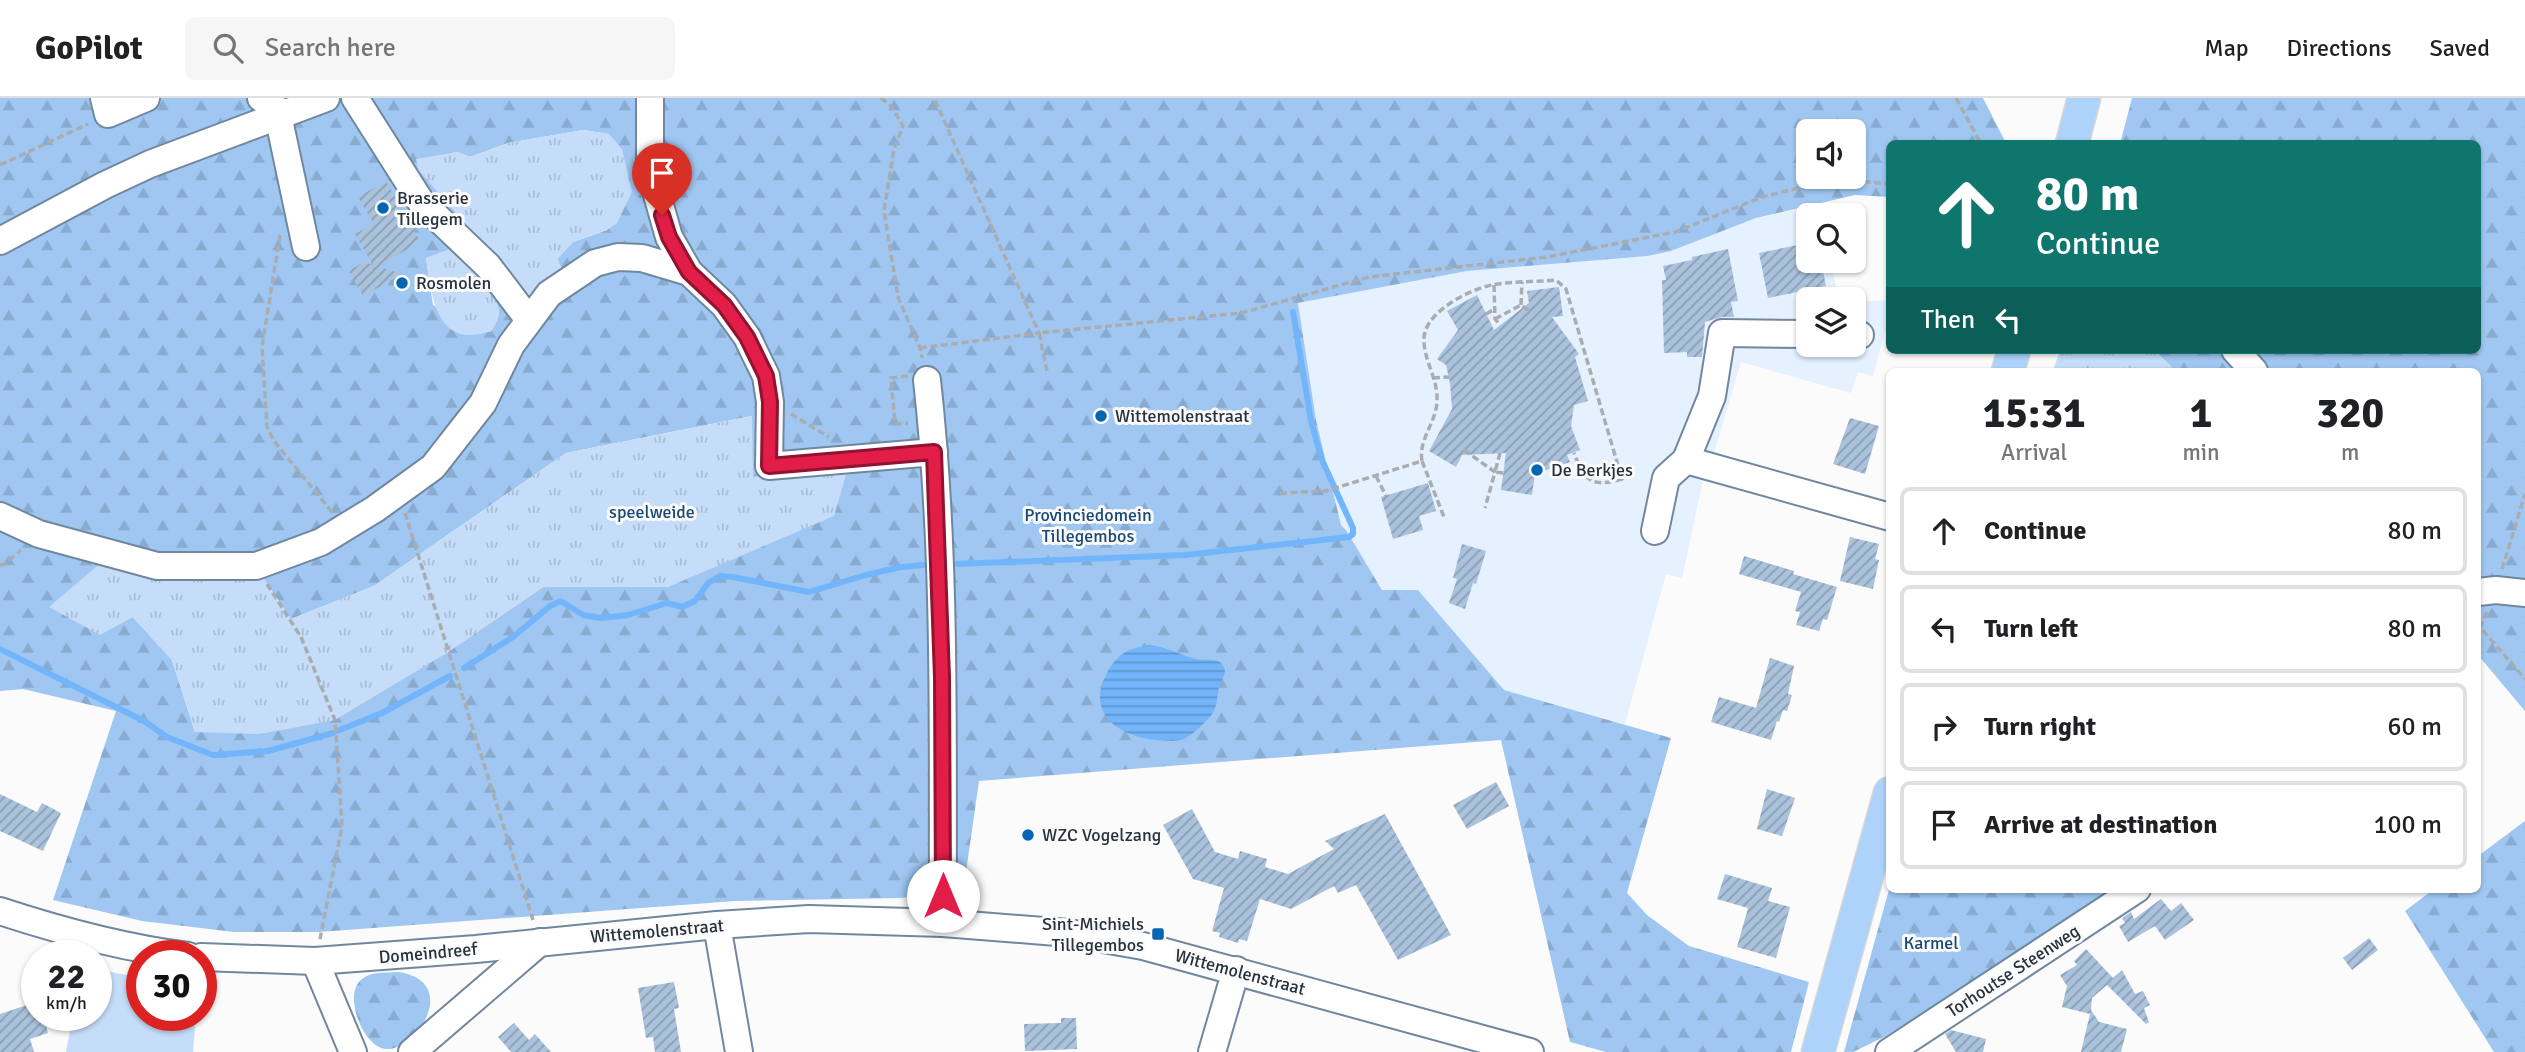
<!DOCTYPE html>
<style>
:root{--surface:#fff;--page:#f6f6f6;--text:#202124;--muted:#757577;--line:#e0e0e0}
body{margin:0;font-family:Signika,sans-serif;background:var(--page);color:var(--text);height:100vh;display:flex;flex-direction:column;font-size:26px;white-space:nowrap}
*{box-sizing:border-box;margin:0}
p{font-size:23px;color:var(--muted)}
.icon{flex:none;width:38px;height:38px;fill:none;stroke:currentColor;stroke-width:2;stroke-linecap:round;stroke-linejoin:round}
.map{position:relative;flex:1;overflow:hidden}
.side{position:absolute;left:1886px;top:270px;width:595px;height:525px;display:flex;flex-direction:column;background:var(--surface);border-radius:10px;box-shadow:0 2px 5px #0004}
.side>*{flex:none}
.top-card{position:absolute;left:1886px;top:42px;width:595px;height:214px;border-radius:10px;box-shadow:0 2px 5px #0004;background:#0f766e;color:#fff;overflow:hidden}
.tools{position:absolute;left:1796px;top:21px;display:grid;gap:14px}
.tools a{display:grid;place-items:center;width:70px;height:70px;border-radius:10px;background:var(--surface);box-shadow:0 2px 5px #0004;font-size:35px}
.speed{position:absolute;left:21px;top:842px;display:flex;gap:14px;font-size:35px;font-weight:700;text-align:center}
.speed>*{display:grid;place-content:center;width:91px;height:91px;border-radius:50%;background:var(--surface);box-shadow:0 2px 5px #0004;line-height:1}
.speed small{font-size:18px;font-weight:400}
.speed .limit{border:10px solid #d22;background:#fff;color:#111}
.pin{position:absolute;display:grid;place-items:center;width:60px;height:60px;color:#fff;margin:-72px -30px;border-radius:50% 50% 50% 0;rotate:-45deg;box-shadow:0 0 7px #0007}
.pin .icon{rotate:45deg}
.me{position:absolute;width:77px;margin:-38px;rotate:0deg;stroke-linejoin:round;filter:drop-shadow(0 0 5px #0008)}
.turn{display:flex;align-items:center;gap:24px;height:147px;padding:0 35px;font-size:32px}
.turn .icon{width:91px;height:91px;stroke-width:2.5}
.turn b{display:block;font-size:49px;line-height:60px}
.then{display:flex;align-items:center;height:66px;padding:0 35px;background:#0003;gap:14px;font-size:26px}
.eta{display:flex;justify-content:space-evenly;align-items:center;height:119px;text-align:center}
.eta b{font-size:42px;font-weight:700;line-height:49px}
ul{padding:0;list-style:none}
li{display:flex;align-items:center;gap:21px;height:88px;margin:0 14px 10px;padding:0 21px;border:4px solid var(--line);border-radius:10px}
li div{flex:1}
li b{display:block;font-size:26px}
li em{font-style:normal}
header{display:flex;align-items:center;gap:42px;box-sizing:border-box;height:98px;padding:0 35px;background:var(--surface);border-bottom:2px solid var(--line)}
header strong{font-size:33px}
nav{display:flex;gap:38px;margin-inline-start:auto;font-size:24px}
.search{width:490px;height:63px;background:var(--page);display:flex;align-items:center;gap:18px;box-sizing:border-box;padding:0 24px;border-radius:10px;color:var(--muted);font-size:26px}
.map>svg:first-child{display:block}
</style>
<header>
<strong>GoPilot</strong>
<div class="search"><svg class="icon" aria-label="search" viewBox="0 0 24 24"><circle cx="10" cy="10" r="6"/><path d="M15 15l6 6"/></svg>Search here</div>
<nav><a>Map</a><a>Directions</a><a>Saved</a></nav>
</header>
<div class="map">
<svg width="2525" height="954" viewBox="0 0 2525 954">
<defs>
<pattern id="forest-firs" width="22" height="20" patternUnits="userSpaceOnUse" patternTransform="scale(1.75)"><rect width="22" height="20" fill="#a0c7f2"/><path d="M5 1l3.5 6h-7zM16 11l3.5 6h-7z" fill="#8aabd0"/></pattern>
<pattern id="park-tufts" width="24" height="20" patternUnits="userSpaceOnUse" patternTransform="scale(1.75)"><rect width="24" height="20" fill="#c5ddf9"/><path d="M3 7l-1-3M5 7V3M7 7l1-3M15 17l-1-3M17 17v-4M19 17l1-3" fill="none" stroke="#a9bed6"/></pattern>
<pattern id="water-rules" width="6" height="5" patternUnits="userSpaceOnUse" patternTransform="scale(1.75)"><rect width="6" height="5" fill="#73b5fb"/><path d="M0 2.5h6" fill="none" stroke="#5e94cc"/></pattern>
<pattern id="building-hatch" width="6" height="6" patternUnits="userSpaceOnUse" patternTransform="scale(1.75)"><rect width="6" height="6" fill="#aac2dc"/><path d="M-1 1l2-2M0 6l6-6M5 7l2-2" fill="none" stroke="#8a9eb4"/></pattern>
</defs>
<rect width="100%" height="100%" fill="#fbfbfb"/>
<polygon fill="#e5f1ff" points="1821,107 1823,117 1808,117 1808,163 1831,163 1838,201 1808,201 1808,247 1853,247 1853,204 1890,202 1890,216 1873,278 1858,274 1851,295 1741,264 1712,362 1890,428 1703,382 1682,480 1666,476 1625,626 1504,592 1418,492 1383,492 1341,427 1316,322 1298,205 1467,173 1671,153 1756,120"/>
<polygon fill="#c5ddf9" points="96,871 142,880 142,917 196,917 193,954 66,954 73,917 96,917"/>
<g fill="url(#forest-firs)" fill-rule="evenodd">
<path d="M0 0H1983L2006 45 1890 46V99L1855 97 1756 120 1671 153 1647 158 1467 173 1298 205 1316 322 1341 427 1346 432 1382 492H1418L1504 592 1671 640 1627 795 1647 817 1689 848 1809 884 1791 954H1606L1570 944 1501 642 979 683 963 795 900 800 735 803 319 834H234L142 823 53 802 116 613 23 591 0 593ZM583 32 609 36 607 132 573 144 557 161 565 178 494 158 418 71 457 54 470 59 508 45ZM1808 33H1853V79H1808ZM426 160 492 233 433 207ZM752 318V379L848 370 668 489H543L445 556 195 634 172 562 133 519 291 521 374 488 566 355Z"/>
<polygon points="2132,0 2525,0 2525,613 2478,557 2478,273 2176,273 2154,252 2478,252 2478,46 2120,46"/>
<polygon points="2525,723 2525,954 2494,954 2405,813 2434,791 2478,791 2478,758"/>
<polygon points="1890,788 1890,791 2100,791 2106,800 1884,939 1853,954 1844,954"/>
<path d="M399 874C461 884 417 954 385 951 363 948 342 896 362 881 371 873 387 875 399 874Z"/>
</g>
<g fill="url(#park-tufts)">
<polygon points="583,32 609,36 622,51 632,94 617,125 607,132 573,144 557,161 565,178 530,209 494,158 418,71 416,61 457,54 470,59 508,45"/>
<path d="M455 149C468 161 497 196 499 212 500 220 495 226 492 233 436 252 432 200 426 160Z"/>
<polygon points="2060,252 2154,252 2176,273 2053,273"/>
<polygon points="752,318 753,379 848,370 834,418 668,489 543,489 445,556 335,622 260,636 195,634 172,562 133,519 100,537 49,509 103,463 256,468 291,521 374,488 566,355"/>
</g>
<path fill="url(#water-rules)" d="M1149 547C1166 549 1179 556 1195 561 1202 563 1216 560 1221 565 1230 573 1221 581 1219 589 1216 604 1218 612 1206 623 1200 629 1193 636 1186 640 1177 644 1169 643 1159 642 1122 640 1084 617 1107 575 1111 567 1116 560 1124 555 1131 550 1141 549 1149 547Z"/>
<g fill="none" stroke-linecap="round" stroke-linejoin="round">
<g stroke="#73b5fb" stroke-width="6">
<polyline points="957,466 1185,457 1349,439 1353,436 1353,430 1322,362 1311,323 1293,214"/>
<polyline points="0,551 144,623 167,639 213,657 268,653 333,635"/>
<polyline points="464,570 513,539 550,508 561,503 583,517 601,520 628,517 667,505 682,509 695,503 708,485 720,478 733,479 809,494 866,477 901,469 924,467"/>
<polyline points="337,633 382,615 450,578"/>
</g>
</g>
<g fill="url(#building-hatch)">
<polygon points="386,83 420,143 379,169 402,176 363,198 349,173 364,164 373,167 355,136 374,126 358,99"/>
<polygon points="1808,145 1808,163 1821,163 1826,188 1768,200 1759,155"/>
<polygon points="1728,151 1738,203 1731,204 1734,219 1722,219 1705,224 1702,259 1687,259 1687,254 1664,255 1662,182 1666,182 1663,168 1692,162 1692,159"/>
<polygon points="1559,189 1563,218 1552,219 1579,256 1575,259 1588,303 1574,307 1571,328 1580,352 1567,357 1570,364 1535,376 1532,397 1501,392 1506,355 1462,357 1456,369 1429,353 1452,311 1450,285 1446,267 1437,261 1458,232 1447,213 1477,197 1494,232 1529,205 1527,193"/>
<polygon points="1850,320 1879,328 1865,376 1833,366"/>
<polygon points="1428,385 1436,413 1419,418 1423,432 1393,441 1381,399"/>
<polygon points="1850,439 1879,446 1875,461 1879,462 1873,491 1840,483"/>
<polygon points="1462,446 1486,453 1476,486 1473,485 1465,511 1449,505 1457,481 1453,480"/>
<polygon points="1744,458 1794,473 1793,476 1837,489 1827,522 1823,521 1819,533 1796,527 1800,514 1795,513 1801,494 1739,476"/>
<polygon points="1770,560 1794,568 1788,596 1792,597 1787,613 1783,612 1779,624 1777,623 1771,642 1711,624 1719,599 1756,610"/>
<polygon points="1496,684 1509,708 1467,731 1453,707"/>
<polygon points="1767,691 1795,700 1782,738 1757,731"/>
<polygon points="0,696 37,714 42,705 61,715 43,753 0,733"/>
<polygon points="1192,711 1215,754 1238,761 1240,753 1267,761 1265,769 1288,776 1334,751 1325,743 1385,716 1451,837 1398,862 1356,787 1338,795 1334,788 1291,811 1260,801 1247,843 1239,841 1238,845 1219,839 1220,835 1212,833 1224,790 1193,781 1163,727"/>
<polygon points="1725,776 1772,790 1768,803 1790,809 1776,860 1737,849 1748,810 1717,801"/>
<polygon points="2161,801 2171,813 2181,805 2194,822 2165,842 2155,828 2128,844 2119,828 2125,825 2122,820 2131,814 2134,821"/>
<polygon points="2369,840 2378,852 2352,872 2343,860"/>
<polygon points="2086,851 2113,880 2122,872 2135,896 2143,893 2150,907 2144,910 2149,924 2146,926 2107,887 2092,900 2091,912 2099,924 2127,931 2121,954 2081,954 2090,916 2062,909 2067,888 2060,877 2077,867 2074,863"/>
<polygon points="674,884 679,910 674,911 681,954 655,954 653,939 646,940 638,890"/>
<polygon points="27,907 29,911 37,909 37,917 43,917 48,935 30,941 34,954 0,954 0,916"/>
<polygon points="1061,920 1076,920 1077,951 1025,953 1024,926 1061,925"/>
<polygon points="514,925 529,942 535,936 551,954 511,954 498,939"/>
<polygon points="1951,932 1986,941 1983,954 1956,954 1945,936"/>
</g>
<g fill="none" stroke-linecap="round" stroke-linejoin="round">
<defs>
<g id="minor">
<polyline points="104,0 108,16 146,0"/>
<polyline points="261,0 282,15"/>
<polyline points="355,0 421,104 488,168 529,222"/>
<polyline points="650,0 650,72 669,139 689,174"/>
<polyline points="278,17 306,149"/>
<polyline points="0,143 105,87 150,66 326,0"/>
<polyline points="1853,237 1860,237"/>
<polyline points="2235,252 2254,273"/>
<path d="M927 282C947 462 942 645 943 825"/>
<polyline points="1686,362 1712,298 1722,235 1808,236"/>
<polyline points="0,418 39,436 157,468 256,468 321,444 375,411 433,369 483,305 511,247 549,196 595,165 618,159 642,160 689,174 724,207 747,239 766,278 770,304 769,368 934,354"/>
<polyline points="1655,433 1666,380 1686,362 1890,419"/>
<polyline points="2478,494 2496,492 2525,495"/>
<path d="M0 813C61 833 124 850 188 858"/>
<polyline points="717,827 739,954"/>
<polyline points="201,859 315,863 476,851 717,827 809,821 943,825 1069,835 1143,848 1530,954"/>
<polyline points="315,863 353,954"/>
<polyline points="412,954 540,844"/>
<polyline points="1212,954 1236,872"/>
<polyline points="1889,954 2137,791"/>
</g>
<g id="major">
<polyline points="2072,46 2084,0"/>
<polyline points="2008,273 2014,252"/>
<polyline points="1818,954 1890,695"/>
</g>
</defs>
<use href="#minor" stroke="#70879f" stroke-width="30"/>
<use href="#major" stroke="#d4d6d8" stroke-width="35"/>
<g stroke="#a9adb1" stroke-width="3.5" stroke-dasharray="7 3.5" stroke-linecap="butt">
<polyline points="881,0 892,9 903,28 894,51 884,113 898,199 920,250 922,260"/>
<polyline points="1956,0 1981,46"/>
<polyline points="0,67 88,26"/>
<polyline points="280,137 262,249 267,329 274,343 332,414"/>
<polyline points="1494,187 1495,221 1500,227"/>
<polyline points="1521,207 1522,184"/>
<polyline points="1486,216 1495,211"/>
<polyline points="1495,221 1521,207 1531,214"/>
<polyline points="920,250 1039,235 934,0"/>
<polyline points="1047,273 1039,235 1241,215 1369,179 1547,159 1675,134 1762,99 1835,81 1890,86"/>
<polyline points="908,278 891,280 895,326 908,325"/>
<polyline points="1433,280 1449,279"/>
<polyline points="791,316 829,339"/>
<polyline points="1464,352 1495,374 1485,410"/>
<polyline points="1500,355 1495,374 1503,375"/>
<polyline points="1422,363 1444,419"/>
<polyline points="1376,378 1386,398"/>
<path d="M1280 395 1326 393 1422 363C1418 341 1437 324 1437 302 1438 281 1423 261 1424 240 1425 214 1470 191 1492 187 1513 183 1535 184 1556 182L1566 191 1622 381C1591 390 1585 383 1574 355"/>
<polyline points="405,415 533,822"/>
<polyline points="0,467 5,466 21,452"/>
<polyline points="2502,471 2525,396"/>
<polyline points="267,486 301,539 335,622 342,728 320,841"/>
<polyline points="2487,514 2480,529 2525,581"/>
</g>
<use href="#minor" stroke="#fff" stroke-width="26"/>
<use href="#major" stroke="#aed3fa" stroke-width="32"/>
</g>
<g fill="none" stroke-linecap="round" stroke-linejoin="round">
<defs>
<polyline id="route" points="662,117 669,139 689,174 724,207 747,239 766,278 770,304 769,368 934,354 942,579 943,798"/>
</defs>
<use href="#route" stroke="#92132f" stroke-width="18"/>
<use href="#route" stroke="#e11d48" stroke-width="12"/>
</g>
<g fill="#0465b2" stroke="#fbfbfb" stroke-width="2.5">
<circle cx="383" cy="110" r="7"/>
<circle cx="402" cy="185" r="7"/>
<circle cx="1101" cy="318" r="7"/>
<circle cx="1537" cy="372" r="7"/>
<circle cx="1028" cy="737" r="7"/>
<rect x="1151" y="829" width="14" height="14" rx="3.5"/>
</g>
<g text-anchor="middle" stroke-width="6" stroke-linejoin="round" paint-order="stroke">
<g font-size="18" fill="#28313c" stroke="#fbfbfb" text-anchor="start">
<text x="397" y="106">Brasserie<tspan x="397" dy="21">Tillegem</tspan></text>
<text x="416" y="191">Rosmolen</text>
<text x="1115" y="324">Wittemolenstraat</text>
<text x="1551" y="378">De Berkjes</text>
<text x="1042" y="743">WZC Vogelzang</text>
<text x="1144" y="832" text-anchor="end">Sint-Michiels<tspan x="1144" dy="21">Tillegembos</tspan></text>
</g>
<g font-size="18" fill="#1b4976" stroke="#fbfbfb">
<text x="652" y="420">speelweide</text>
<text x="1088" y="423">Provinciedomein<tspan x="1088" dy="21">Tillegembos</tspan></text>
<text x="1931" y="851">Karmel</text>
</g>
<g font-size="18" fill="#28313c" stroke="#fbfbfb">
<text transform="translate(657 833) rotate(-5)" y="6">Wittemolenstraat</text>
<text transform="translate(428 855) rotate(-5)" y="6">Domeindreef</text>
<text transform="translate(2013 873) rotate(-33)" y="6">Torhoutse Steenweg</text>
<text transform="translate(1240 874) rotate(15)" y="6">Wittemolenstraat</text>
</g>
</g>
</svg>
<div class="tools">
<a><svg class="icon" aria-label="sound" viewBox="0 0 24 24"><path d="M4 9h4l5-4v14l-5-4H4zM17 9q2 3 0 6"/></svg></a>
<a><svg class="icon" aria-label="search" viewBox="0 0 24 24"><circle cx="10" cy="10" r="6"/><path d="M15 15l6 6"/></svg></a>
<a><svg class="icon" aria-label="layers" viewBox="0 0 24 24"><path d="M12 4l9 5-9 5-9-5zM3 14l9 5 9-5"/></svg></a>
</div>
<div class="speed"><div>22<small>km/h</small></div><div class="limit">30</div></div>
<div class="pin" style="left:662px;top:117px;background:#d93025"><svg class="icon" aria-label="arrive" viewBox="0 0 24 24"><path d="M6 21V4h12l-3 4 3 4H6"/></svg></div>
<svg class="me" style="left:943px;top:798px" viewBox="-20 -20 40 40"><circle r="19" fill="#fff"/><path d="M0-13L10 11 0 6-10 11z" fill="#e11d48"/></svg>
<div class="top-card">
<div class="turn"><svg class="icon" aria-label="ahead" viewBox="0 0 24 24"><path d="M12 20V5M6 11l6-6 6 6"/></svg><div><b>80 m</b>Continue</div></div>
<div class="then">Then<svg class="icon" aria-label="left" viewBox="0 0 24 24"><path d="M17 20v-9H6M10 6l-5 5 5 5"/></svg></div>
</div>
<section class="side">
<div class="eta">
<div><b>15:31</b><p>Arrival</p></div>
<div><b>1</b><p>min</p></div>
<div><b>320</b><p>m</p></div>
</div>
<ul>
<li><svg class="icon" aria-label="ahead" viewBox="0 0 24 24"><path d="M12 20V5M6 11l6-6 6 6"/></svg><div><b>Continue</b></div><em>80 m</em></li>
<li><svg class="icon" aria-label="left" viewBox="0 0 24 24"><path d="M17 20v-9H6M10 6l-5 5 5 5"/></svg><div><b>Turn left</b></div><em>80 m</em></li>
<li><svg class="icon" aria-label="right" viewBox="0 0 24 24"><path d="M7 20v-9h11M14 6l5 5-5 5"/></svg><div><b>Turn right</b></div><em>60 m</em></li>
<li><svg class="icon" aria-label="arrive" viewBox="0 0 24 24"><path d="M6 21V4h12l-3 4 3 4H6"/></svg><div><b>Arrive at destination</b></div><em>100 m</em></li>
</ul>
</section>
</div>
